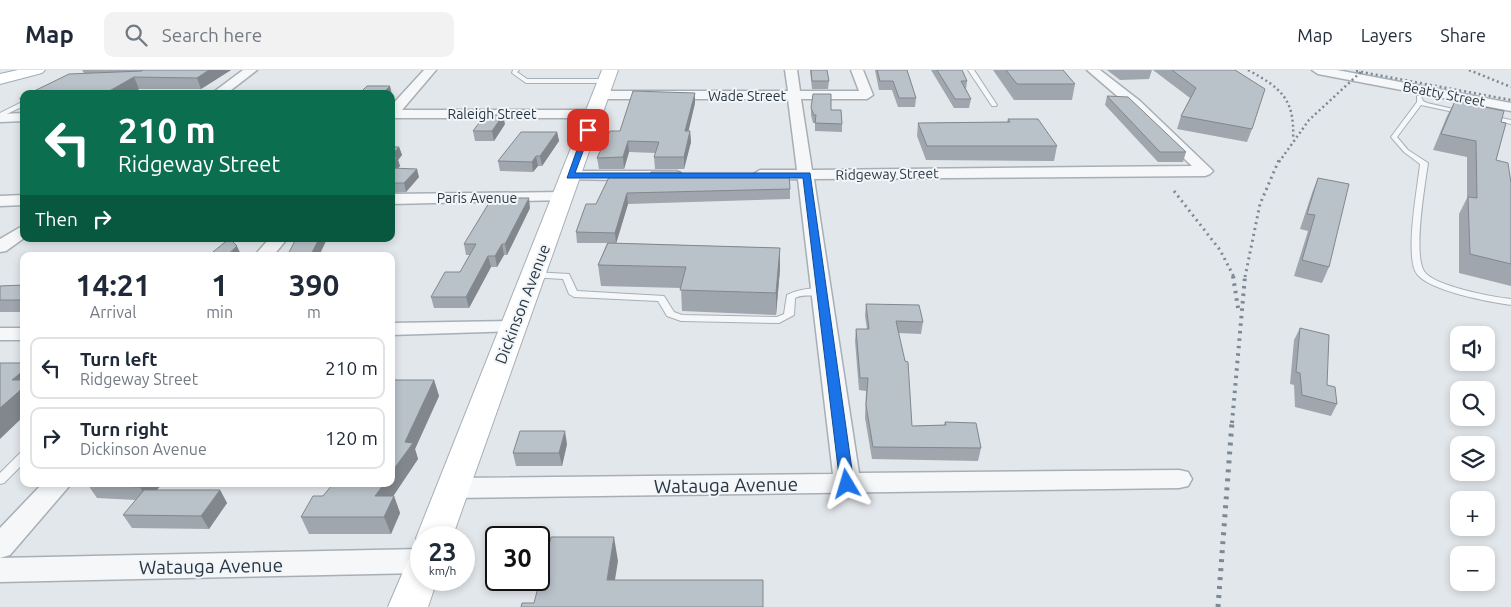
<!DOCTYPE html>
<meta charset="utf-8">
<style>
:root{--surface:#fff;--page:#f2f2f3;--text:#1f2937;--muted:#747a83;--line:#e0e1e3}
body{margin:0;font-family:Ubuntu,sans-serif;background:var(--page);color:var(--text);height:100vh;display:flex;flex-direction:column;font-size:19px;white-space:nowrap}
*{box-sizing:border-box;margin:0}
p{font-size:16px;color:var(--muted)}
.icon{flex:none;width:28px;height:28px;fill:none;stroke:currentColor;stroke-width:2;stroke-linecap:round;stroke-linejoin:round}
.map{position:relative;flex:1;overflow:hidden}
.details{position:absolute;left:20px;top:182px;width:375px;height:235px;display:flex;flex-direction:column;background:var(--surface);border-radius:10px;box-shadow:0 2px 8px #0003}
.details>*{flex:none}
.hud{position:absolute;left:20px;top:20px;width:375px;height:152px;border-radius:10px;box-shadow:0 2px 8px #0003;background:#0b6e4f;color:#fff;overflow:hidden}
.buttons{position:absolute;left:1450px;top:256px;display:grid;gap:10px}
.buttons a{display:grid;place-items:center;width:45px;height:45px;border-radius:10px;background:var(--surface);box-shadow:0 2px 8px #0003;font-size:25px}
.speed{position:absolute;left:410px;top:456px;display:flex;gap:10px;font-size:25px;font-weight:700;text-align:center}
.speed>*{display:grid;place-content:center;width:65px;height:65px;border-radius:50%;background:var(--surface);box-shadow:0 2px 8px #0003;line-height:1}
.speed small{font-size:12px;font-weight:400}
.speed .limit{border:2px solid #111;border-radius:8px;background:#fff;color:#111}
.pin{position:absolute;display:grid;place-items:center;width:42px;height:42px;color:#fff;margin:-21px;border-radius:10px;box-shadow:0 2px 8px #0006}
.me{position:absolute;width:55px;margin:-28px;rotate:353deg;stroke-linejoin:round;filter:drop-shadow(0 0 4px #0008)}
.turn{display:flex;align-items:center;gap:18px;height:105px;padding:0 15px;font-size:22px}
.turn .icon{width:65px;height:65px;stroke-width:2.5}
.turn b{display:block;font-size:35px;line-height:42px}
.then{display:flex;align-items:center;height:48px;padding:0 15px;background:#0003;gap:10px;font-size:19px}
.eta{display:flex;justify-content:space-evenly;align-items:center;height:85px;text-align:center}
.eta b{font-size:30px;font-weight:600;line-height:35px}
ul{padding:0;list-style:none}
li{display:flex;align-items:center;gap:15px;height:62px;margin:0 10px 8px;padding:0 5px;border:2px solid var(--line);border-radius:10px}
li div{flex:1}
li b{display:block;font-size:19px}
li em{font-style:normal}
header{display:flex;align-items:center;gap:30px;box-sizing:border-box;height:70px;padding:0 25px;background:var(--surface);border-bottom:1px solid var(--line)}
header strong{font-size:24px}
nav{display:flex;gap:28px;margin-inline-start:auto;font-size:18px}
.search{width:350px;height:45px;background:var(--page);display:flex;align-items:center;gap:12px;box-sizing:border-box;padding:0 18px;border-radius:10px;color:var(--muted);font-size:19px}
.map>svg:first-child{display:block}
</style>
<header>
<strong>Map</strong>
<div class="search"><svg class="icon" aria-label="search" viewBox="0 0 24 24"><circle cx="10" cy="10" r="6"/><path d="M15 15l6 6"/></svg>Search here</div>
<nav><a>Map</a><a>Layers</a><a>Share</a></nav>
</header>
<div class="map">
<svg width="1511" height="537" viewBox="0 0 1511 537">
<rect width="100%" height="100%" fill="#e2e7eb"/>
<g fill="none" stroke-linecap="round" stroke-linejoin="round">
<defs>
<g id="lane">
<polygon points="513,0 519,0 517,2 527,9 606,9 609,11 606,13 526,13 512,3"/>
<polygon points="968,0 974,0 997,35 996,36 992,36"/>
<path d="M1417 26H1421L1423 31 1427 33 1466 42 1463 44 1421 35 1397 67 1408 80 1428 93C1425 115 1413 183 1424 201 1433 216 1493 227 1511 229V235C1490 232 1429 221 1417 204 1404 187 1418 116 1420 94L1404 82 1391 67 1417 32Z"/>
<polygon points="24,31 24,36 0,47 0,43"/>
<polygon points="1487,45 1511,50 1511,54 1485,48 1485,46"/>
<path d="M533 202 569 204 577 221 664 226 674 242 682 245 777 247 784 244 787 225C797 220 817 215 827 222 818 228 804 223 795 228L794 245 779 253 681 251 667 246 658 231 574 227 569 224 563 209 530 207 529 205 530 203Z"/>
<polygon points="24,382 24,393 4,413 0,414 0,403 20,383"/>
</g>
<g id="street">
<polygon points="243,0 257,0 226,24 211,24"/>
<polygon points="424,0 436,0 402,40 593,40 600,44 593,48 391,48 391,36"/>
<polygon points="785,0 797,0 800,21 859,21 851,0 863,0 873,25 867,29 801,29 812,100 1192,96 1130,37 1087,0 1100,0 1140,31 1210,98 1213,101 1210,104 1205,106 814,109 859,403 1179,400 1188,402 1192,409 1188,416 1179,418 453,428 444,425 440,418 444,411 453,408 833,404 798,109 760,110 752,105 760,100 797,100 788,29 600,29 594,25 600,21 788,21"/>
<polygon points="1312,0 1337,0 1511,33 1511,41 1318,4"/>
<polygon points="24,43 24,51 0,52 0,44"/>
<polygon points="570,101 677,101 685,106 677,111 564,109 562,106"/>
<polygon points="562,122 570,127 568,130 391,134 391,124"/>
<polygon points="24,125 24,135 0,136 0,126"/>
<polygon points="24,155 24,168 6,181 0,182 0,169"/>
<polygon points="269,169 287,169 273,186 254,186"/>
<polygon points="513,251 520,253 523,257 520,261 391,265 391,253"/>
<rect x="0" y="258" width="24" height="12"/>
<polygon points="42,414 71,414 10,485 0,488 421,479 421,503 0,512 0,458"/>
</g>
<g id="secondary">
<polygon points="602,0 618,0 452,468 421,468 421,478 416,468"/>
<polygon points="421,486 421,510 437,510 428,537 388,537 408,490"/>
</g>
<polygon id="primary" points="18,0 45,0 42,3 0,14 0,4"/>
</defs>
<use href="#lane" stroke="#a7afb6" stroke-width="2"/>
<use href="#street" stroke="#a7afb6" stroke-width="3"/>
<use href="#secondary" stroke="#a7afb6" stroke-width="2"/>
<use href="#primary" stroke="#a1adb7" stroke-width="2"/>
<use href="#lane" fill="#f5f7f9" fill-rule="evenodd"/>
<use href="#street" fill="#f5f7f9" fill-rule="evenodd"/>
<use href="#secondary" fill="#fff" fill-rule="evenodd"/>
<use href="#primary" fill="#fff" fill-rule="evenodd"/>
<g stroke="#7b8995" stroke-width="2.5" stroke-dasharray="2 3" stroke-linecap="butt">
<path d="M1248 0C1281 18 1295 29 1293 69"/>
<polyline points="1469,0 1511,17"/>
<polyline points="1356,1 1511,30"/>
<polyline points="1279,92 1309,50 1363,0"/>
</g>
<g stroke="#7b8995" stroke-width="3" stroke-dasharray="2 4" stroke-linecap="butt">
<polyline points="1174,121 1220,180 1234,207"/>
<polyline points="1245,207 1260,134 1279,90"/>
</g>
<g stroke="#7b8995" stroke-width="4" stroke-dasharray="2.5 5" stroke-linecap="butt">
<polyline points="1233,206 1238,238"/>
<polyline points="1232,353 1245,206"/>
</g>
<polyline stroke="#7b8995" stroke-width="5" stroke-dasharray="3 6" stroke-linecap="butt" points="1218,537 1232,352"/>
</g>
<g fill="#9fa6ad">
<polygon points="82,0 231,0 201,19 139,19 130,24 28,24 84,3"/>
<polygon points="810,0 827,0 829,11 828,19 812,19"/>
<polygon points="875,0 907,0 916,28 915,37 898,37 892,20 879,20"/>
<polygon points="931,0 962,0 967,11 966,19 971,29 969,38 954,38"/>
<polygon points="993,0 1063,0 1075,14 1072,30 1014,30"/>
<polygon points="1107,0 1152,0 1149,9 1120,10"/>
<polygon points="1153,0 1235,0 1252,59 1247,72 1177,59 1181,46 1190,28"/>
<polygon points="24,26 24,36 19,28"/>
<polygon points="1107,26 1186,82 1183,92 1158,92 1105,35"/>
<polygon points="1455,31 1501,52 1496,90 1511,113 1511,216 1459,203 1459,144 1467,128 1467,87 1433,80 1447,46"/>
<polygon points="695,33 688,61 690,61 691,72 684,99 655,99 654,87 656,83 629,82 624,99 599,99 597,88 620,61"/>
<polygon points="811,38 831,40 842,54 842,62 815,61 815,53 813,53 811,45"/>
<polygon points="1008,49 1057,76 1054,91 926,90 917,66 918,53 1007,52"/>
<polygon points="505,54 494,71 475,71 473,61"/>
<polygon points="557,62 559,71 542,96 538,96 533,102 500,101 498,91"/>
<polygon points="391,77 399,77 402,85 398,90 400,96 398,98 419,107 406,122 391,123"/>
<polygon points="681,105 790,119 790,129 628,134 616,173 780,178 780,199 776,245 682,241 681,218 601,216 598,195 607,173 577,173 576,162 596,134 649,106"/>
<polygon points="1318,108 1329,197 1322,213 1294,206 1308,161 1300,159 1312,123"/>
<polygon points="530,138 507,185 504,185 497,197 491,197 469,238 434,238 431,227 460,202 470,185 466,185 464,174"/>
<polygon points="24,215 24,242 0,242 0,216"/>
<polygon points="866,234 923,252 921,264 898,263 912,356 944,355 945,352 981,378 978,391 872,389 865,348 866,321 859,320 855,271 856,259 867,259 865,246"/>
<polygon points="1300,258 1327,315 1337,334 1331,346 1295,337 1294,315 1290,314 1294,270"/>
<polygon points="434,310 439,326 415,379 418,389 393,426 394,426 400,443 391,464 309,464 301,447 323,426"/>
<polygon points="567,374 562,396 516,396 513,383"/>
<polygon points="162,414 157,420 220,420 227,433 209,459 132,458 123,445 136,430 97,428 88,415"/>
</g>
<g fill="#82878d">
<polygon points="209,0 231,0 201,19 197,8"/>
<polygon points="134,7 139,19 130,24 104,24"/>
<polygon points="390,16 392,25 391,26 391,24 382,24"/>
<polygon points="695,23 695,33 686,72 685,61"/>
<polygon points="503,45 505,54 494,71 492,61"/>
<polygon points="690,61 691,72 684,99 684,87"/>
<polygon points="557,62 559,71 542,96 540,86"/>
<polygon points="628,71 629,82 624,99 623,87"/>
<polygon points="399,77 402,85 398,90 400,96 391,106 391,86"/>
<polygon points="536,86 538,96 533,102 532,92"/>
<polygon points="417,99 419,107 406,122 404,113"/>
<polygon points="627,123 628,134 616,174 615,163"/>
<polygon points="391,127 394,136 391,139"/>
<polygon points="529,128 530,138 507,185 505,174"/>
<polygon points="319,169 327,169 319,186 310,186"/>
<polygon points="502,174 504,185 497,197 495,186"/>
<polygon points="237,176 241,185 240,186 226,186"/>
<polygon points="780,178 780,199 776,245 776,223"/>
<polygon points="488,186 491,197 469,238 466,227"/>
<polygon points="24,300 24,346 0,369 0,338 12,310"/>
<polygon points="434,310 439,326 415,379 418,389 382,443 375,426 384,414 391,414 391,403 405,372"/>
<polygon points="565,361 567,374 562,396 559,383"/>
<polygon points="143,414 162,414 148,430 140,417"/>
<polygon points="220,420 227,433 209,459 201,446"/>
<polygon points="394,426 400,443 391,464 384,447"/>
<polygon points="614,467 618,491 611,535 607,510"/>
</g>
<g fill="#b9c1c9" stroke="#82878d">
<polygon points="142,0 209,0 197,8 134,7 104,24 28,24 69,4 142,1"/>
<polygon points="811,0 827,0 829,11 812,11"/>
<polygon points="877,0 907,0 916,28 899,28 893,11 880,11"/>
<polygon points="937,0 962,0 967,11 961,11 971,29 955,29"/>
<polygon points="1006,0 1063,0 1075,14 1017,14"/>
<polygon points="1172,0 1235,0 1265,19 1252,59 1181,46 1196,18"/>
<polygon points="367,16 390,16 382,24 359,24"/>
<polygon points="633,21 695,23 685,61 690,61 684,87 654,87 659,72 628,71 623,87 597,88 610,61 620,61"/>
<polygon points="813,24 831,24 831,40 841,40 842,54 815,53 816,45 814,45 811,38"/>
<polygon points="1107,26 1128,27 1186,82 1160,82"/>
<polygon points="1455,31 1504,41 1501,52 1506,53 1496,90 1508,93 1511,113 1511,194 1470,184 1468,127 1477,128 1476,71 1441,64"/>
<polygon points="485,45 503,45 492,61 473,61"/>
<polygon points="1008,49 1038,49 1057,76 927,76 918,53 1010,52"/>
<polygon points="521,62 557,62 540,86 536,86 532,92 498,91"/>
<polygon points="391,77 399,77 391,86"/>
<polygon points="391,87 397,87 391,95"/>
<polygon points="391,98 417,99 404,113 391,113"/>
<polygon points="651,102 681,102 680,105 789,104 790,119 627,123 615,163 576,162 586,134 596,134 610,105 649,106"/>
<polygon points="1318,108 1349,114 1329,197 1302,190 1315,145 1307,144"/>
<polygon points="492,128 529,128 505,174 502,174 495,186 488,186 466,227 431,227 445,202 460,202 476,174 464,174"/>
<polygon points="229,169 230,169 237,176 226,186 208,186"/>
<polygon points="296,169 319,169 310,186 287,186"/>
<polygon points="608,173 780,178 776,223 680,220 686,197 598,195"/>
<polygon points="24,215 24,230 0,230 0,216"/>
<polygon points="866,234 919,235 923,252 896,251 905,291 908,292 912,356 946,355 945,352 976,353 981,378 873,377 866,335 868,308 860,308 856,259 869,259"/>
<polygon points="1300,258 1329,265 1327,315 1335,317 1337,334 1302,325 1300,303 1296,302"/>
<polygon points="0,293 24,293 24,300 12,310 24,310 24,317 0,338"/>
<polygon points="391,310 434,310 405,372 413,373 391,403"/>
<polygon points="520,361 565,361 559,383 513,383"/>
<polygon points="90,414 143,414 140,417 88,415"/>
<polygon points="333,414 384,414 375,426 394,426 384,447 301,447 313,426 323,426"/>
<polygon points="144,420 220,420 201,446 123,445"/>
<polygon points="551,467 614,467 607,510 763,510 763,537 521,537 522,533 534,533"/>
</g>
<polygon fill="#1a73e8" stroke="#114b97" points="588,57 591,60 575,103 810,103 854,414 852,417 847,419 840,414 803,108 567,108 584,60"/>
<g text-anchor="middle" stroke-width="4" stroke-linejoin="round" paint-order="stroke">
<g font-size="14" fill="#293744" stroke="#f2f6f8">
<text transform="translate(1444 24) rotate(11)" y="5">Beatty Street</text>
<text x="747" y="31">Wade Street</text>
<text x="492" y="49">Raleigh Street</text>
<text transform="translate(887 104) rotate(-1)" y="5">Ridgeway Street</text>
<text x="477" y="133">Paris Avenue</text>
</g>
<g font-size="16" fill="#293744" stroke="#f2f6f8">
<text transform="translate(522 234) rotate(-69)" y="6">Dickinson Avenue</text>
</g>
<g font-size="19" fill="#293744" stroke="#f2f6f8">
<text transform="translate(726 415) rotate(-1)" y="7">Watauga Avenue</text>
<text transform="translate(211 496) rotate(-1)" y="7">Watauga Avenue</text>
</g>
</g>
</svg>
<div class="buttons">
<a><svg class="icon" aria-label="sound" viewBox="0 0 24 24"><path d="M4 9h4l5-4v14l-5-4H4zM17 9q2 3 0 6"/></svg></a>
<a><svg class="icon" aria-label="search" viewBox="0 0 24 24"><circle cx="10" cy="10" r="6"/><path d="M15 15l6 6"/></svg></a>
<a><svg class="icon" aria-label="layers" viewBox="0 0 24 24"><path d="M12 4l9 5-9 5-9-5zM3 14l9 5 9-5"/></svg></a>
<a>+</a>
<a>−</a>
</div>
<div class="speed"><div>23<small>km/h</small></div><div class="limit">30</div></div>
<div class="pin" style="left:588px;top:60px;background:#d93025"><svg class="icon" aria-label="arrive" viewBox="0 0 24 24"><path d="M6 21V4h12l-3 4 3 4H6"/></svg></div>
<svg class="me" style="left:847px;top:414px" viewBox="-20 -20 40 40"><path d="M0-17L14 15 0 8-14 15z" fill="#1a73e8" stroke="#fff" stroke-width="4"/></svg>
<div class="hud">
<div class="turn"><svg class="icon" aria-label="left" viewBox="0 0 24 24"><path d="M17 20v-9H6M10 6l-5 5 5 5"/></svg><div><b>210 m</b>Ridgeway Street</div></div>
<div class="then">Then<svg class="icon" aria-label="right" viewBox="0 0 24 24"><path d="M7 20v-9h11M14 6l5 5-5 5"/></svg></div>
</div>
<section class="details">
<div class="eta">
<div><b>14:21</b><p>Arrival</p></div>
<div><b>1</b><p>min</p></div>
<div><b>390</b><p>m</p></div>
</div>
<ul>
<li><svg class="icon" aria-label="left" viewBox="0 0 24 24"><path d="M17 20v-9H6M10 6l-5 5 5 5"/></svg><div><b>Turn left</b><p>Ridgeway Street</p></div><em>210 m</em></li>
<li><svg class="icon" aria-label="right" viewBox="0 0 24 24"><path d="M7 20v-9h11M14 6l5 5-5 5"/></svg><div><b>Turn right</b><p>Dickinson Avenue</p></div><em>120 m</em></li>
</ul>
</section>
</div>
